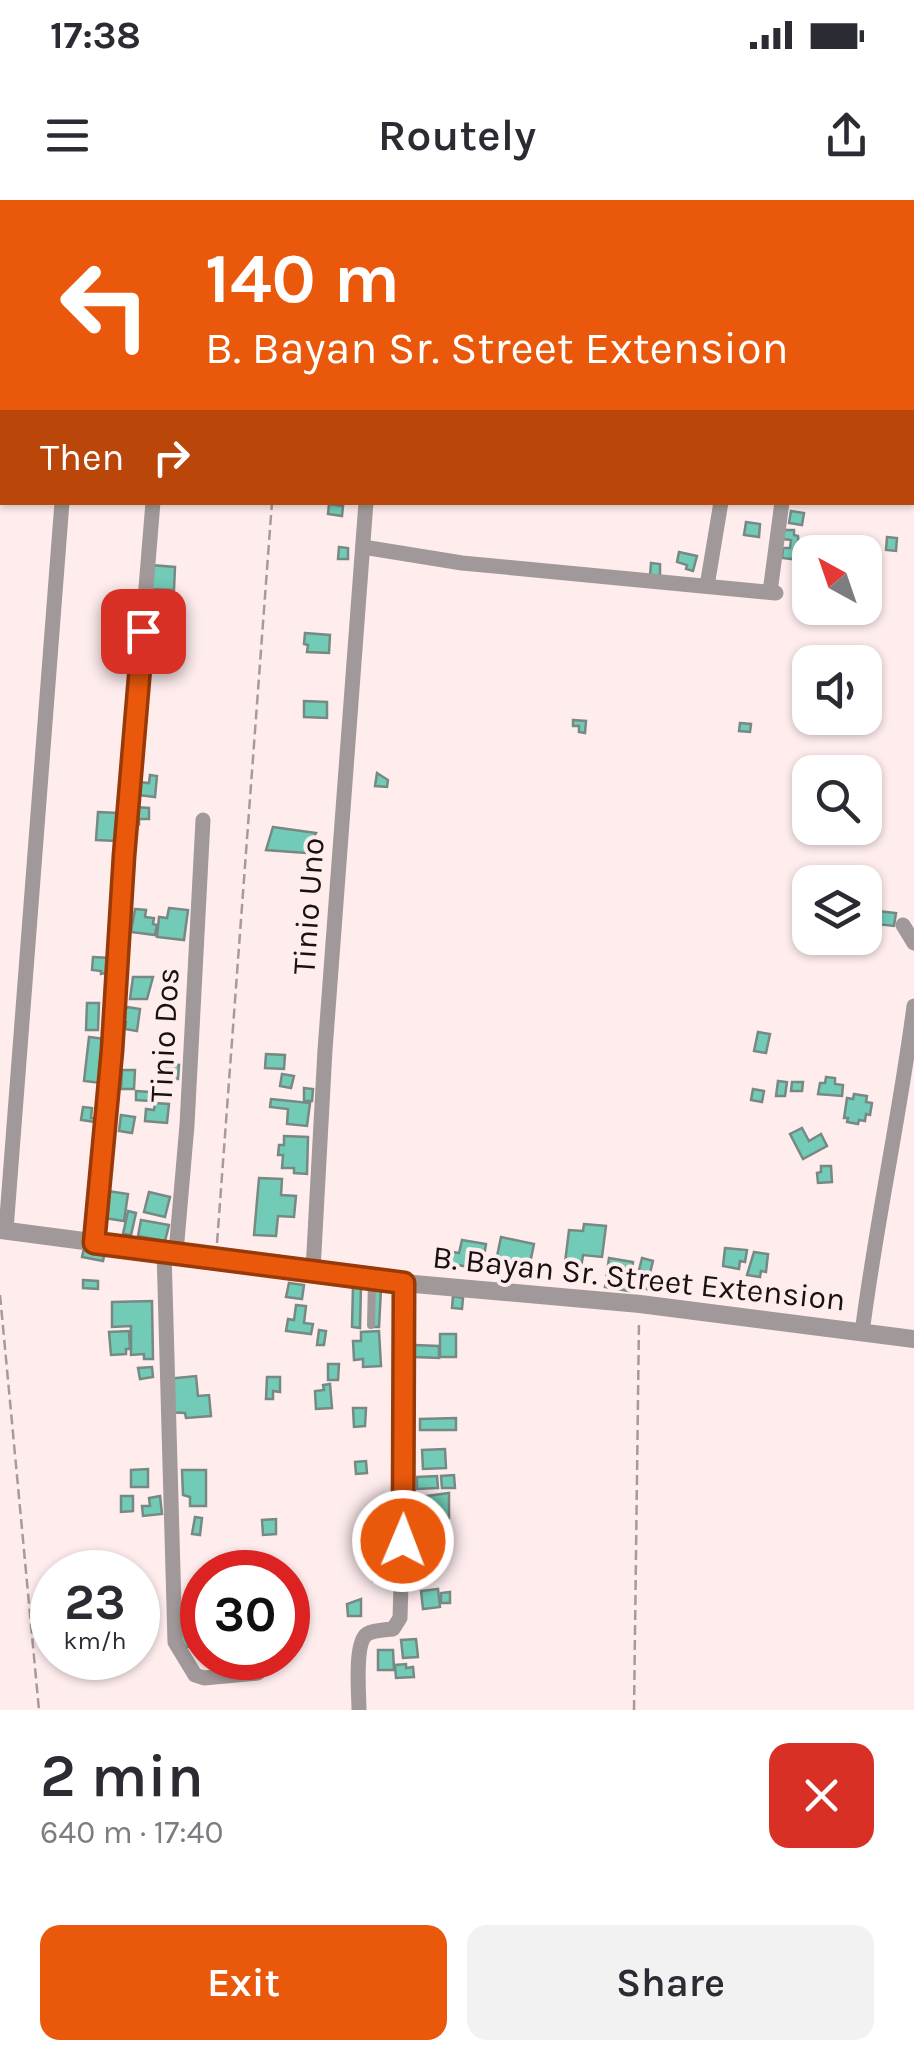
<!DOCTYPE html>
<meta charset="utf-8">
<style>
:root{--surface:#fff;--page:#f2f2f3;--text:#2b2b33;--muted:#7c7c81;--accent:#ea580c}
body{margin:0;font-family:Karla,sans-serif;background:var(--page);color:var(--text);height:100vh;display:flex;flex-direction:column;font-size:38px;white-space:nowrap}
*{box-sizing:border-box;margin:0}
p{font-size:32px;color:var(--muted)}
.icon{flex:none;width:55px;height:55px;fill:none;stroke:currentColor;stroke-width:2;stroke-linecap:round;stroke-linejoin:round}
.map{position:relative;height:1510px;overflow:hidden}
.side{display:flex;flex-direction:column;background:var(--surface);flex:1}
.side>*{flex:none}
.guide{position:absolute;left:0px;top:0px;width:915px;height:305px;box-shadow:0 2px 8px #0004;background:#ea580c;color:#fff;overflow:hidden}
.needle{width:65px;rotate:320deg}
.controls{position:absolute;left:792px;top:335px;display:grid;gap:20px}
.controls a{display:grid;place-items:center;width:90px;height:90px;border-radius:20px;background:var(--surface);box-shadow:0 2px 8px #0004;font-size:50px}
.speed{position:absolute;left:30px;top:1350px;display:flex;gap:20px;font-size:50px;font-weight:700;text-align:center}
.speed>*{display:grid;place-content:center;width:130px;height:130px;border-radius:50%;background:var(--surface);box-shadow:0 2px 8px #0004;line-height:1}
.speed small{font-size:25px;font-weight:400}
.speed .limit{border:15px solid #d22;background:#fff;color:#111}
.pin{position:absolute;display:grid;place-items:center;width:85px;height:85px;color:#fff;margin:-42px;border-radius:20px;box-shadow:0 5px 15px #0006}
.me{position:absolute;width:110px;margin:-55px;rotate:1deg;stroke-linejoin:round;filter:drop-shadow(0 0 8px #0008)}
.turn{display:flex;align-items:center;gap:35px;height:210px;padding:0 40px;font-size:45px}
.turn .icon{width:130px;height:130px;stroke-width:2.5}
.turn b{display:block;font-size:70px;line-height:85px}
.then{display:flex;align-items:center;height:95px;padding:0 40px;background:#0003;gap:20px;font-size:38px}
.round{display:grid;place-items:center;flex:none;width:105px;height:105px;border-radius:20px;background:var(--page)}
.headline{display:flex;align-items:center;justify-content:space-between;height:170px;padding:0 40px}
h1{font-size:60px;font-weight:600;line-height:75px}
.action{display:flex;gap:20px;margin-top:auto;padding:20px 40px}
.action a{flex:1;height:115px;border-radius:20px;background:var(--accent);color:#fff;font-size:40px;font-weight:600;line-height:115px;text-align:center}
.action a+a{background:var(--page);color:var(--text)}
.status{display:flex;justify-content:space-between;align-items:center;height:70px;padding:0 50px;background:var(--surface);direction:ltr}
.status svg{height:28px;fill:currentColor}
header{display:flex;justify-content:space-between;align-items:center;height:130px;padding:0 40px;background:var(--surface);font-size:45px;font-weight:600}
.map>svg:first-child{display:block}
</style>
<div class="status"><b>17:38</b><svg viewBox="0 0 49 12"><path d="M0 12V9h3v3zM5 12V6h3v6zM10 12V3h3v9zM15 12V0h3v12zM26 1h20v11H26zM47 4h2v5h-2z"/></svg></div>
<header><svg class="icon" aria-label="menu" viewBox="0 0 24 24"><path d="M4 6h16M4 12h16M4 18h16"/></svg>Routely<svg class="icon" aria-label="share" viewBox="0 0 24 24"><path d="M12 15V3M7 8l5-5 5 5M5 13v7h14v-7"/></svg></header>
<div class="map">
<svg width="914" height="1510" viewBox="0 0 914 1510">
<rect width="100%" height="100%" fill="#ffedee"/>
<g fill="#71cbb6" stroke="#788883" stroke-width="2.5">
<polygon points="329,304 343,306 342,316 328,314"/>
<polygon points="791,311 804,313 802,325 789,323"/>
<polygon points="746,322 760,324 759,337 744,335"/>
<polygon points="783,330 794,330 794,335 798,336 800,360 782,358 783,348 790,348 791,340 782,339"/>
<polygon points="887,337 897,338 896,351 886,350"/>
<polygon points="339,347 348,348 348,359 338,359"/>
<polygon points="679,352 697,356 693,371 686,369 687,365 677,362"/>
<polygon points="651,363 660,364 660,376 650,376"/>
<polygon points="151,365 175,367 174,390 149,389"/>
<polygon points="305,433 330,435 329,453 307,452 308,445 304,444"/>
<polygon points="144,444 162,445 161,463 143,463"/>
<polygon points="304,501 327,502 327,518 304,517"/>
<polygon points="573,520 586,521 585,533 579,532 579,526 573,526"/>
<polygon points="740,523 751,524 750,532 739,531"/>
<polygon points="377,573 388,580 387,587 375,586"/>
<polygon points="150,575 157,576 155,597 138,595 140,582 149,583"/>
<polygon points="134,607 149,608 149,619 139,619 139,624 129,619"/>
<polygon points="98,612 118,613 116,641 96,640"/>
<polygon points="273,627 316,633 306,653 266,650"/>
<polygon points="169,708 188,710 184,740 157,737 159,717 167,718"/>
<polygon points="135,709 146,710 145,717 154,718 153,724 157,725 155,735 131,732"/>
<polygon points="878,711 896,713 894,726 876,724"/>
<polygon points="93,757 111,758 110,772 101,774 101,771 92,770"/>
<polygon points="133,777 153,777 147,799 130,799"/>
<polygon points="87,803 99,803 98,830 86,830"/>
<polygon points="127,807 140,809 137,831 125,829 126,822 120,821"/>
<polygon points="758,832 770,834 766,853 754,851"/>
<polygon points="89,837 106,839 102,883 84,881"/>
<polygon points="266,854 285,855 284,869 265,868"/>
<polygon points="166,864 179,865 178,879 165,879"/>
<polygon points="122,870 135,870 134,889 121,889"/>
<polygon points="282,874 294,876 291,888 280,886"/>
<polygon points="826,877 835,878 835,884 843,885 842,896 818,894 820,883 825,883"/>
<polygon points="778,881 787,882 785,896 776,896"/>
<polygon points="792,882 803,882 802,891 791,891"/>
<polygon points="304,888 313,889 312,901 304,901"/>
<polygon points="753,889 764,891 762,902 751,900"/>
<polygon points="136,891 150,892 150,901 136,900"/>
<polygon points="854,894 867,896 866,902 872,903 870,915 866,914 865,921 859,920 858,924 847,922 848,918 844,918 847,898 853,899"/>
<polygon points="271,899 310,903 307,926 287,924 288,909 270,907"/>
<polygon points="155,903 169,904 167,923 145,921 146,909 154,910"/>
<polygon points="83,907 92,908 91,918 96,918 95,922 81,920"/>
<polygon points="121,915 135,917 132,933 119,931"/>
<polygon points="802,928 809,941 821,934 827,946 803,959 790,934"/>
<polygon points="284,936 308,937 307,974 294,973 294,968 282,968 283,955 278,955 279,945 284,945"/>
<polygon points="821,966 831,966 832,982 818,983 817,973 821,972"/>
<polygon points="259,978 282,979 281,995 296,996 294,1017 278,1016 276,1036 254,1035"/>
<polygon points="108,991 128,994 124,1021 104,1018"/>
<polygon points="149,992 170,997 165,1017 144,1012"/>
<polygon points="128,1011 136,1013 131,1035 123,1034"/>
<polygon points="141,1020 169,1025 165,1041 138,1036"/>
<polygon points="584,1024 606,1026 602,1057 583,1055 579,1081 563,1079 569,1030 583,1031"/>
<polygon points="501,1037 534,1044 528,1073 495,1066"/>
<polygon points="462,1040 486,1044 482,1069 445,1063 447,1051 459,1053"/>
<polygon points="84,1048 105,1052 103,1061 82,1057"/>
<polygon points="725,1048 747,1050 745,1062 740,1061 739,1069 723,1066"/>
<polygon points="754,1052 768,1054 766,1072 761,1071 760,1077 747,1075"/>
<polygon points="609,1058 633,1062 629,1091 605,1087"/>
<polygon points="642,1058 653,1061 650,1073 639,1070"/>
<polygon points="647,1077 659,1081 656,1092 643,1088"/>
<polygon points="83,1080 98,1081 98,1089 83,1088"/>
<polygon points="289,1083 304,1085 302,1099 286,1097"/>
<polygon points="353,1086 361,1086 360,1128 352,1127"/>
<polygon points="372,1089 381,1089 379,1127 371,1127"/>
<polygon points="453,1096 463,1098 462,1109 452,1108"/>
<polygon points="152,1101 153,1159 144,1159 144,1154 131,1155 131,1126 112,1127 112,1102"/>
<polygon points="296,1105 306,1106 304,1123 313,1124 311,1134 286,1131 288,1119 294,1120"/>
<polygon points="319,1130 326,1131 324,1145 317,1145"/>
<polygon points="129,1131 130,1149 126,1149 126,1154 111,1155 109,1132"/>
<polygon points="379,1131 381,1166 363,1167 363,1159 354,1160 353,1141 361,1141 361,1132"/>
<rect x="440" y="1134" width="16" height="23"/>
<polygon points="414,1145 439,1146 439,1158 414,1157"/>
<polygon points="328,1164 339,1164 338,1180 328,1180"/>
<polygon points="152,1167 153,1177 140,1179 138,1168"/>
<polygon points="196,1176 198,1196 209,1195 211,1216 186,1218 185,1213 165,1212 167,1179"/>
<polygon points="267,1177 280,1177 280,1192 273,1191 273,1199 266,1199"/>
<polygon points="330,1184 332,1208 316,1209 315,1191 324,1190 323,1185"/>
<polygon points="353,1208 366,1208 365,1226 354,1227"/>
<polygon points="456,1218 456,1230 420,1230 420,1219"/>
<polygon points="445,1249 446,1268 423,1269 422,1250"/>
<polygon points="366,1261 367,1273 356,1274 355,1262"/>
<polygon points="148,1269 148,1287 131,1287 131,1270"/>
<polygon points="182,1270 206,1270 206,1306 190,1306 190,1297 183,1295"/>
<polygon points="454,1275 455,1288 442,1288 441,1276"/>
<polygon points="437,1276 438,1288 417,1289 417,1277"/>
<polygon points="449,1293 449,1318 418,1319 417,1306 422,1306 419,1297"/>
<polygon points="121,1296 133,1296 133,1311 121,1312"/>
<polygon points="160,1296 162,1314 143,1316 142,1306 150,1306 149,1298"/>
<polygon points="195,1317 202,1318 200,1335 192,1334"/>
<polygon points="276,1319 276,1334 263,1335 262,1320"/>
<polygon points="373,1348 388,1348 387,1364 373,1365"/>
<rect x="373" y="1365" width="16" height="16"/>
<polygon points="438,1389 440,1407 423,1409 421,1391"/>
<polygon points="450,1392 450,1403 441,1403 441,1393"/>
<polygon points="361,1399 361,1416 348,1416 347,1404"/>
<polygon points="153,1401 154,1424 138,1425 138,1402"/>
<polygon points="180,1427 202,1427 201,1447 179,1447"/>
<polygon points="416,1439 418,1457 403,1458 401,1440"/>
<polygon points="378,1450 393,1450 394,1470 378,1470"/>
<polygon points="406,1464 406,1468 413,1467 414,1477 396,1478 395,1465"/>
</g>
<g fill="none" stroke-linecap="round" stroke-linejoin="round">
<g stroke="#a89a9b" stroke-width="2.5" stroke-dasharray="10 5" stroke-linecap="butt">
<polyline points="499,0 516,2"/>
<polyline points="293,2 294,0"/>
<polyline points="849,2 849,0"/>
<polyline points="217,1043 272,302"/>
<polyline points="0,1095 39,1510"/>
<polyline points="634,1510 639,1121"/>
</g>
<polyline stroke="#a19999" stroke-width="8" points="371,1125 372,1078"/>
<g stroke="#a19999" stroke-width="15">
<polyline points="379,0 380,2"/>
<polyline points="79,2 79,0"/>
<polyline points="363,347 462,363 776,393"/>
<polyline points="707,386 721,302"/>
<polyline points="770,392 782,302"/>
<polyline points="903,725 914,743"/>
<polyline points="6,1030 62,302"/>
<polyline points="94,1043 105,944 124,656 153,302"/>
<polyline points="164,1051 175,1442 195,1475 204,1478 258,1473"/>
<polyline points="176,1052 187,925 203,620"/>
<polyline points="313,1070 325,850 366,302"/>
<path d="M862 1133C876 1023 900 915 914 806"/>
<path d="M359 1510C359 1494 354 1443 367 1434 374 1430 385 1430 393 1429L400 1418 404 1285 403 1083"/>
</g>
<polyline stroke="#a19999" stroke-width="18" points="0,1030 403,1083 640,1104 914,1139"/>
</g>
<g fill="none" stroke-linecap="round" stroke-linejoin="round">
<defs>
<polyline id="route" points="143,431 124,656 112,850 94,1043 404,1083 403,1341"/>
</defs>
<use href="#route" stroke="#983908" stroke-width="25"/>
<use href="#route" stroke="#ea580c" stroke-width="18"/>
</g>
<g text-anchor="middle" stroke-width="8" stroke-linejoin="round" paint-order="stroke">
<g font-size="32" fill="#171111" stroke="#ffedee">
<text transform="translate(308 706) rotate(-86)" y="11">Tinio Uno</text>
<text transform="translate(164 835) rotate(-87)" y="11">Tinio Dos</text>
<text transform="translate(639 1078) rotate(6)" y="11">B. Bayan Sr. Street Extension</text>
</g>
</g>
</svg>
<div class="controls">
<a><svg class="needle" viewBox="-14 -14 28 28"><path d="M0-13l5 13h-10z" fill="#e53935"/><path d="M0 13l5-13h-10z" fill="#7c7c81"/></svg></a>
<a><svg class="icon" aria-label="sound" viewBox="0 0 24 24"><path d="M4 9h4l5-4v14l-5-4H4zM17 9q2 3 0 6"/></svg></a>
<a><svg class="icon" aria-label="search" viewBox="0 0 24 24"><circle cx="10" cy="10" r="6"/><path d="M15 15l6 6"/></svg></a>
<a><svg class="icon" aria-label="layers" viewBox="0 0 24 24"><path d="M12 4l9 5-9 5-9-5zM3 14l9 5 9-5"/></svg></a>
</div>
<div class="speed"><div>23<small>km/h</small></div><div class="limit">30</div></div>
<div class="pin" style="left:143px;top:431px;background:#d93025"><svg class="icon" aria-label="arrive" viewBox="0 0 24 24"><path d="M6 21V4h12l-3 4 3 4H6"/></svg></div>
<svg class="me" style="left:403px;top:1341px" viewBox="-20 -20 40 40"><circle r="17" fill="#ea580c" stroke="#fff" stroke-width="3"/><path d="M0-11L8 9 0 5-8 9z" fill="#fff"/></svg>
<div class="guide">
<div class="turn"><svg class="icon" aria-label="left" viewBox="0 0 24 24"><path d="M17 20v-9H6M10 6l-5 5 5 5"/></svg><div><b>140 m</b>B. Bayan Sr. Street Extension</div></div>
<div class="then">Then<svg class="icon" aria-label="right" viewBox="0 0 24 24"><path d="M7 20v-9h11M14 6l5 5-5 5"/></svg></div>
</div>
</div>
<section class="side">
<div class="headline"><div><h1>2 min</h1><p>640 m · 17:40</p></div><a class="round" style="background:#d93025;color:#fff"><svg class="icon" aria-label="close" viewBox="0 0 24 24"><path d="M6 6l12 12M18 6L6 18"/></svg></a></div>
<div class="action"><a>Exit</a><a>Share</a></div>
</section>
